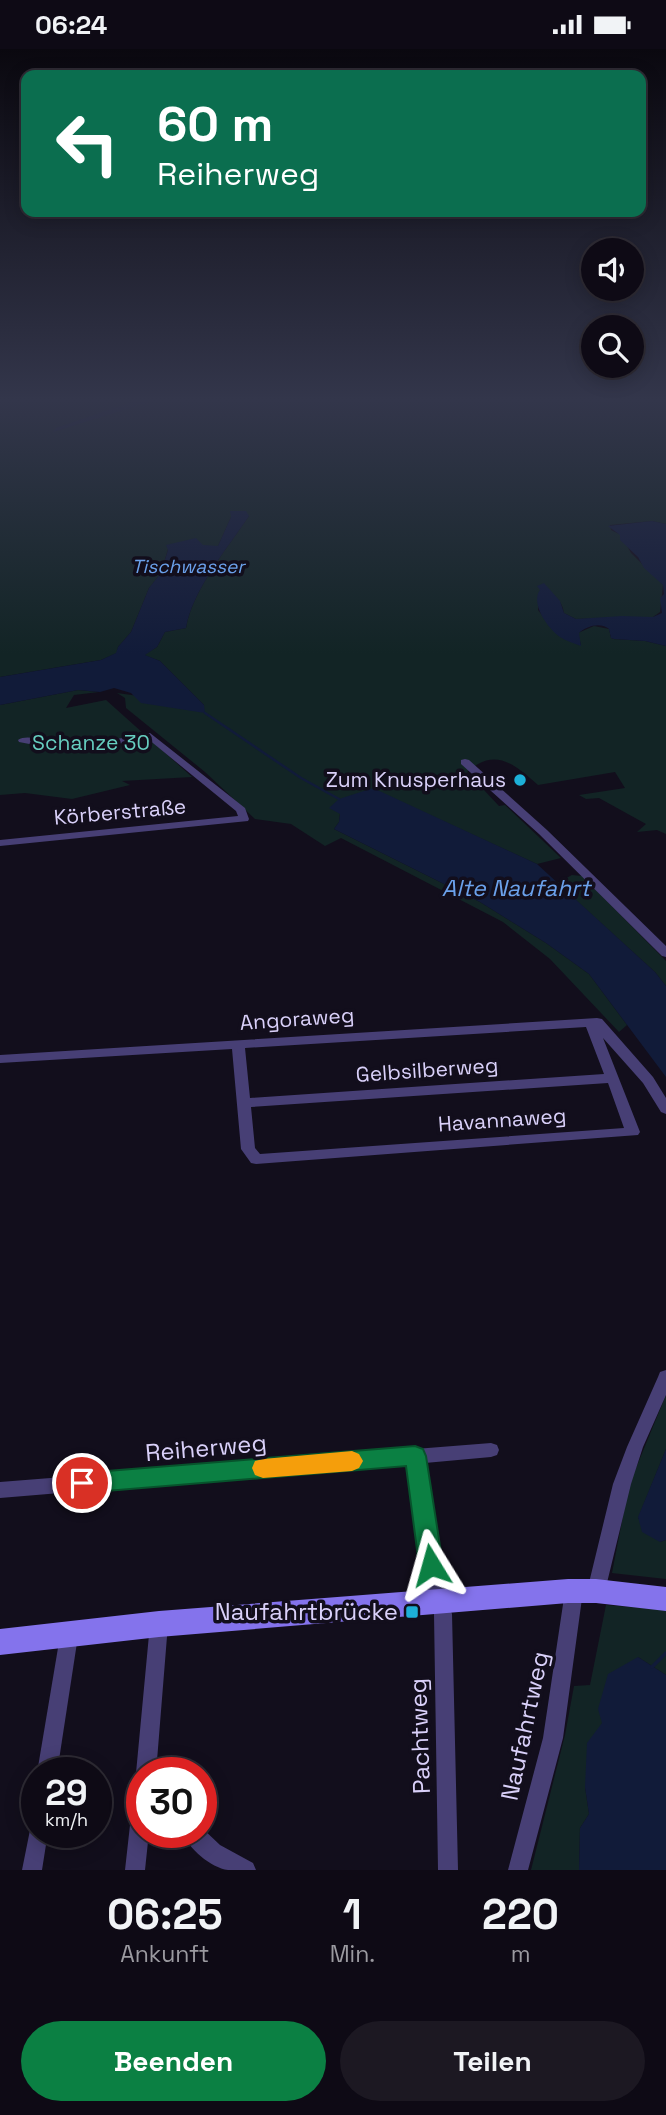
<!DOCTYPE html>
<html lang="de">
<meta charset="utf-8">
<style>
:root{--surface:#0e0a15;--page:#1c1822;--text:#f1f3f6;--muted:#9b9aa0;--line:#2e2b34;--accent:#0b8043}
body{margin:0;font-family:"Space Grotesk",sans-serif;background:var(--page);color:var(--text);height:100vh;display:flex;flex-direction:column;font-size:26px;white-space:nowrap}
*{box-sizing:border-box;margin:0}
p{font-size:23px;color:var(--muted)}
.icon{flex:none;width:38px;height:38px;fill:none;stroke:currentColor;stroke-width:2;stroke-linecap:round;stroke-linejoin:round}
.map{position:relative;height:1821px;overflow:hidden}
.panel{display:flex;flex-direction:column;background:var(--surface);flex:1}
.panel>*{flex:none}
.banner{position:absolute;left:21px;top:21px;width:625px;height:147px;border-radius:14px;box-shadow:0 4px 18px #0003,0 0 0 2px var(--line);background:#0b6e4f;color:#fff;overflow:hidden}
.buttons{position:absolute;left:581px;top:189px;display:grid;gap:14px}
.buttons a{display:grid;place-items:center;width:63px;height:63px;border-radius:50%;background:var(--surface);box-shadow:0 4px 18px #0003,0 0 0 2px var(--line);font-size:35px}
.speed{position:absolute;left:21px;top:1708px;display:flex;gap:14px;font-size:35px;font-weight:700;text-align:center}
.speed>*{display:grid;place-content:center;width:91px;height:91px;border-radius:50%;background:var(--surface);box-shadow:0 4px 18px #0003,0 0 0 2px var(--line);line-height:1}
.speed small{font-size:18px;font-weight:400}
.speed .limit{border:10px solid #d22;background:#fff;color:#111}
.pin{position:absolute;display:grid;place-items:center;width:60px;height:60px;color:#fff;margin:-30px;border:4px solid #fff;border-radius:50%;box-shadow:0 2px 7px #0007}
.me{position:absolute;width:77px;margin:-38px;rotate:352deg;stroke-linejoin:round;filter:drop-shadow(0 0 5px #0008)}
.turn{display:flex;align-items:center;gap:24px;height:147px;padding:0 21px;font-size:32px}
.turn .icon{width:91px;height:91px;stroke-width:2.5}
.turn b{display:block;font-size:49px;line-height:60px}
.eta{display:flex;justify-content:space-evenly;align-items:center;height:119px;text-align:center}
.eta b{font-size:42px;font-weight:800;line-height:49px}
.primary-button{display:flex;gap:14px;margin-top:auto;padding:14px 21px}
.primary-button a{flex:1;height:80px;border-radius:42px;background:var(--accent);color:#fff;font-size:28px;font-weight:800;line-height:80px;text-align:center}
.primary-button a+a{background:var(--page);color:var(--text)}
.status{display:flex;justify-content:space-between;align-items:center;height:49px;padding:0 35px;background:var(--surface);direction:ltr}
.status svg{height:19px;fill:currentColor}
.map>svg:first-child{display:block}
</style>
<div class="status"><b>06:24</b><svg viewBox="0 0 49 12"><path d="M0 12V9h3v3zM5 12V6h3v6zM10 12V3h3v9zM15 12V0h3v12zM26 1h20v11H26zM47 4h2v5h-2z"/></svg></div>
<div class="map">
<svg width="666" height="1821" viewBox="0 0 666 1821">
<rect width="100%" height="100%" fill="#120e1c"/>
<g fill="#122425">
<path d="M0 350H666V475L652 472 610 476 611 481 621 486 631 504 663 536 660 563 653 568 576 570 564 564C562 550 553 544 540 541L538 561C553 581 556 587 581 596L578 584 594 577 609 580 611 589 614 590 645 592 666 597V785L657 781 637 783 646 775 599 749 586 750 579 746 625 739 615 723 538 736C514 715 495 698 467 723L499 757 505 756 561 809 537 815 373 740 340 764 339 773 334 780 480 853 546 894 589 925 627 976 619 983 550 910 503 873 341 789 325 797 291 775 255 770 205 723 126 659 125 649 117 644 204 656 160 612 144 606 157 598 165 583 186 579C192 542 228 498 249 467L231 468 218 497 168 500 161 524 149 539 131 583 118 598 117 604 101 611 0 628Z"/>
<polygon points="78,641 99,643 74,646 66,659 106,651 192,728 122,732 130,736 72,750 25,744 0,746 0,656"/>
<polygon points="572,826 582,827 666,912 666,937 655,923 557,834"/>
<polygon points="666,1346 666,1400 638,1469 660,1493 666,1491 666,1530 612,1524 629,1436"/>
<polygon points="606,1556 666,1561 666,1626 638,1608 602,1674 585,1738 589,1765 580,1779 579,1821 531,1821 565,1686 574,1637 590,1636"/>
</g>
<g fill="#111b39">
<polygon points="140,350 159,350 53,383 56,379"/>
<path d="M230 462H246L249 467C228 498 192 542 186 579L165 583 157 598 145 606 160 612 204 656 205 664 141 654 131 644 114 639 100 643 78 641 0 656V628L101 611 116 604 118 598 131 583 149 539 161 524 168 501 166 496 196 489 203 496 218 497 231 468Z"/>
<path d="M652 472 666 475V597L645 592 614 590 611 589 609 580C600 573 587 577 579 584L581 597C574 594 566 592 560 588 548 580 530 554 540 541L537 537 544 534 560 552 564 564 576 570 622 567 653 568 662 564 660 549 664 545 663 536 644 519 638 508 620 491V486L608 477Z"/>
<polygon points="373,739 537,815 655,923 666,937 666,1028 589,925 546,894 480,853 334,780 339,773 340,765 329,759 339,750"/>
<polygon points="666,1400 666,1491 660,1493 642,1483 638,1468"/>
<polygon points="638,1608 666,1626 666,1821 579,1821 580,1779 589,1765 585,1738 587,1694 602,1674 598,1660 608,1625"/>
</g>
<g fill="none" stroke-linecap="round" stroke-linejoin="round">
<polyline stroke="#111b39" stroke-width="2.5" points="205,664 301,729 339,750"/>
<polyline stroke="#111b39" stroke-width="3.5" points="652,1618 666,1604"/>
<g fill="#473f75" fill-rule="evenodd">
<path d="M150 684 245 759 249 770 248 772 0 797V791L238 767 236 762 148 690C104 698 63 703 19 693L18 691C27 685 44 692 55 693 87 696 119 690 150 684Z"/>
<polygon points="465,710 469,711 547,781 666,897 666,908 662,907 539,785 461,715 461,711"/>
<path d="M597 969 602 970 653 1028 666 1049V1065L661 1063 643 1034 603 989 640 1083 638 1086 256 1115 251 1114 241 1100 232 1000 0 1014V1006ZM586 978 604 1025 250 1049 245 999ZM608 1034 624 1079 260 1105 255 1099 251 1058Z"/>
<polygon points="666,1321 666,1346 643,1398 631,1435 605,1542 602,1548 596,1551 590,1548 587,1542 613,1435 627,1398 658,1328 660,1323"/>
<polygon points="491,1394 497,1396 499,1401 497,1406 491,1408 425,1414 444,1543 452,1565 458,1821 438,1821 434,1565 426,1543 408,1415 0,1449 0,1433"/>
<polygon points="574,1533 580,1536 583,1542 563,1689 528,1821 508,1821 543,1689 565,1542 568,1536"/>
<polygon points="159,1566 166,1569 168,1575 156,1724 142,1724 142,1732 139,1731 136,1724 150,1575 152,1569"/>
<polygon points="69,1578 76,1581 78,1587 57,1724 37,1724 60,1587 62,1581"/>
<polygon points="142,1748 142,1783 149,1783 145,1821 125,1821 132,1758 135,1751"/>
<polygon points="37,1773 37,1783 48,1783 42,1821 22,1821 31,1776"/>
<path d="M201 1778 220 1796 253 1814 256 1821C247 1821 237 1821 228 1821 211 1819 188 1799 182 1783H201Z"/>
</g>
<polygon fill="#8473ec" fill-rule="evenodd" points="568,1530 596,1530 666,1538 666,1562 596,1554 568,1554 159,1588 0,1606 0,1580 159,1562"/>
</g>
<linearGradient id="sky" x2="0" y2="1"><stop stop-color="#0a080f"/><stop offset="0.58" stop-color="#33364b"/><stop offset="1" stop-color="#33364b" stop-opacity="0"/></linearGradient>
<rect width="666" height="605" fill="url(#sky)"/>
<polygon fill="#0b8043" stroke="#07532c" stroke-width="2" points="415,1397 423,1400 426,1407 443,1516 439,1524 431,1527 423,1524 419,1516 406,1417 82,1444 74,1441 71,1434 74,1427 82,1424"/>
<polygon fill="#f59e0b" points="352,1402 359,1405 363,1412 359,1419 352,1422 263,1429 255,1426 252,1419 255,1412 263,1410"/>
<g fill="#1db0d8" stroke="#120e1c" stroke-width="2.5">
<circle cx="520" cy="731" r="7"/>
<rect x="405" y="1556" width="14" height="14" rx="3.5"/>
</g>
<g text-anchor="middle" stroke-width="7" stroke-linejoin="round" paint-order="stroke">
<g font-size="19" font-style="italic" fill="#6ba1eb" stroke="#120e1c">
<text x="188" y="524">Tischwasser</text>
</g>
<g font-size="21" fill="#66cec0" stroke="#120e1c">
<text x="91" y="701">Schanze 30</text>
</g>
<g font-size="21" fill="#d9d0f9" stroke="#120e1c" text-anchor="end">
<text x="506" y="738">Zum Knusperhaus</text>
</g>
<g font-size="21" fill="#d9d0f9" stroke="#120e1c">
<text transform="translate(120 763) rotate(-5)" y="7">Körberstraße</text>
<text transform="translate(297 970) rotate(-4)" y="7">Angoraweg</text>
<text transform="translate(427 1021) rotate(-4)" y="7">Gelbsilberweg</text>
<text transform="translate(502 1071) rotate(-4)" y="7">Havannaweg</text>
</g>
<g font-size="23" font-style="italic" fill="#6ba1eb" stroke="#120e1c">
<text x="516" y="847">Alte Naufahrt</text>
</g>
<g font-size="24" fill="#d9d0f9" stroke="#120e1c">
<text transform="translate(206 1399) rotate(-5)" y="8">Reiherweg</text>
<text transform="translate(525 1677) rotate(-78)" y="8">Naufahrtweg</text>
<text transform="translate(420 1687) rotate(-92)" y="8">Pachtweg</text>
</g>
<g font-size="24" fill="#d9d0f9" stroke="#120e1c" text-anchor="end">
<text x="398" y="1571">Naufahrtbrücke</text>
</g>
</g>
</svg>
<div class="buttons">
<a><svg class="icon" aria-label="sound" viewBox="0 0 24 24"><path d="M4 9h4l5-4v14l-5-4H4zM17 9q2 3 0 6"/></svg></a>
<a><svg class="icon" aria-label="search" viewBox="0 0 24 24"><circle cx="10" cy="10" r="6"/><path d="M15 15l6 6"/></svg></a>
</div>
<div class="speed"><div>29<small>km/h</small></div><div class="limit">30</div></div>
<div class="pin" style="left:82px;top:1434px;background:#d93025"><svg class="icon" aria-label="arrive" viewBox="0 0 24 24"><path d="M6 21V4h12l-3 4 3 4H6"/></svg></div>
<svg class="me" style="left:431px;top:1516px" viewBox="-20 -20 40 40"><path d="M0-17L14 15 0 8-14 15z" fill="#0b8043" stroke="#fff" stroke-width="4"/></svg>
<div class="banner">
<div class="turn"><svg class="icon" aria-label="left" viewBox="0 0 24 24"><path d="M17 20v-9H6M10 6l-5 5 5 5"/></svg><div><b>60 m</b>Reiherweg</div></div>
</div>
</div>
<section class="panel">
<div class="eta">
<div><b>06:25</b><p>Ankunft</p></div>
<div><b>1</b><p>Min.</p></div>
<div><b>220</b><p>m</p></div>
</div>
<div class="primary-button"><a>Beenden</a><a>Teilen</a></div>
</section>
